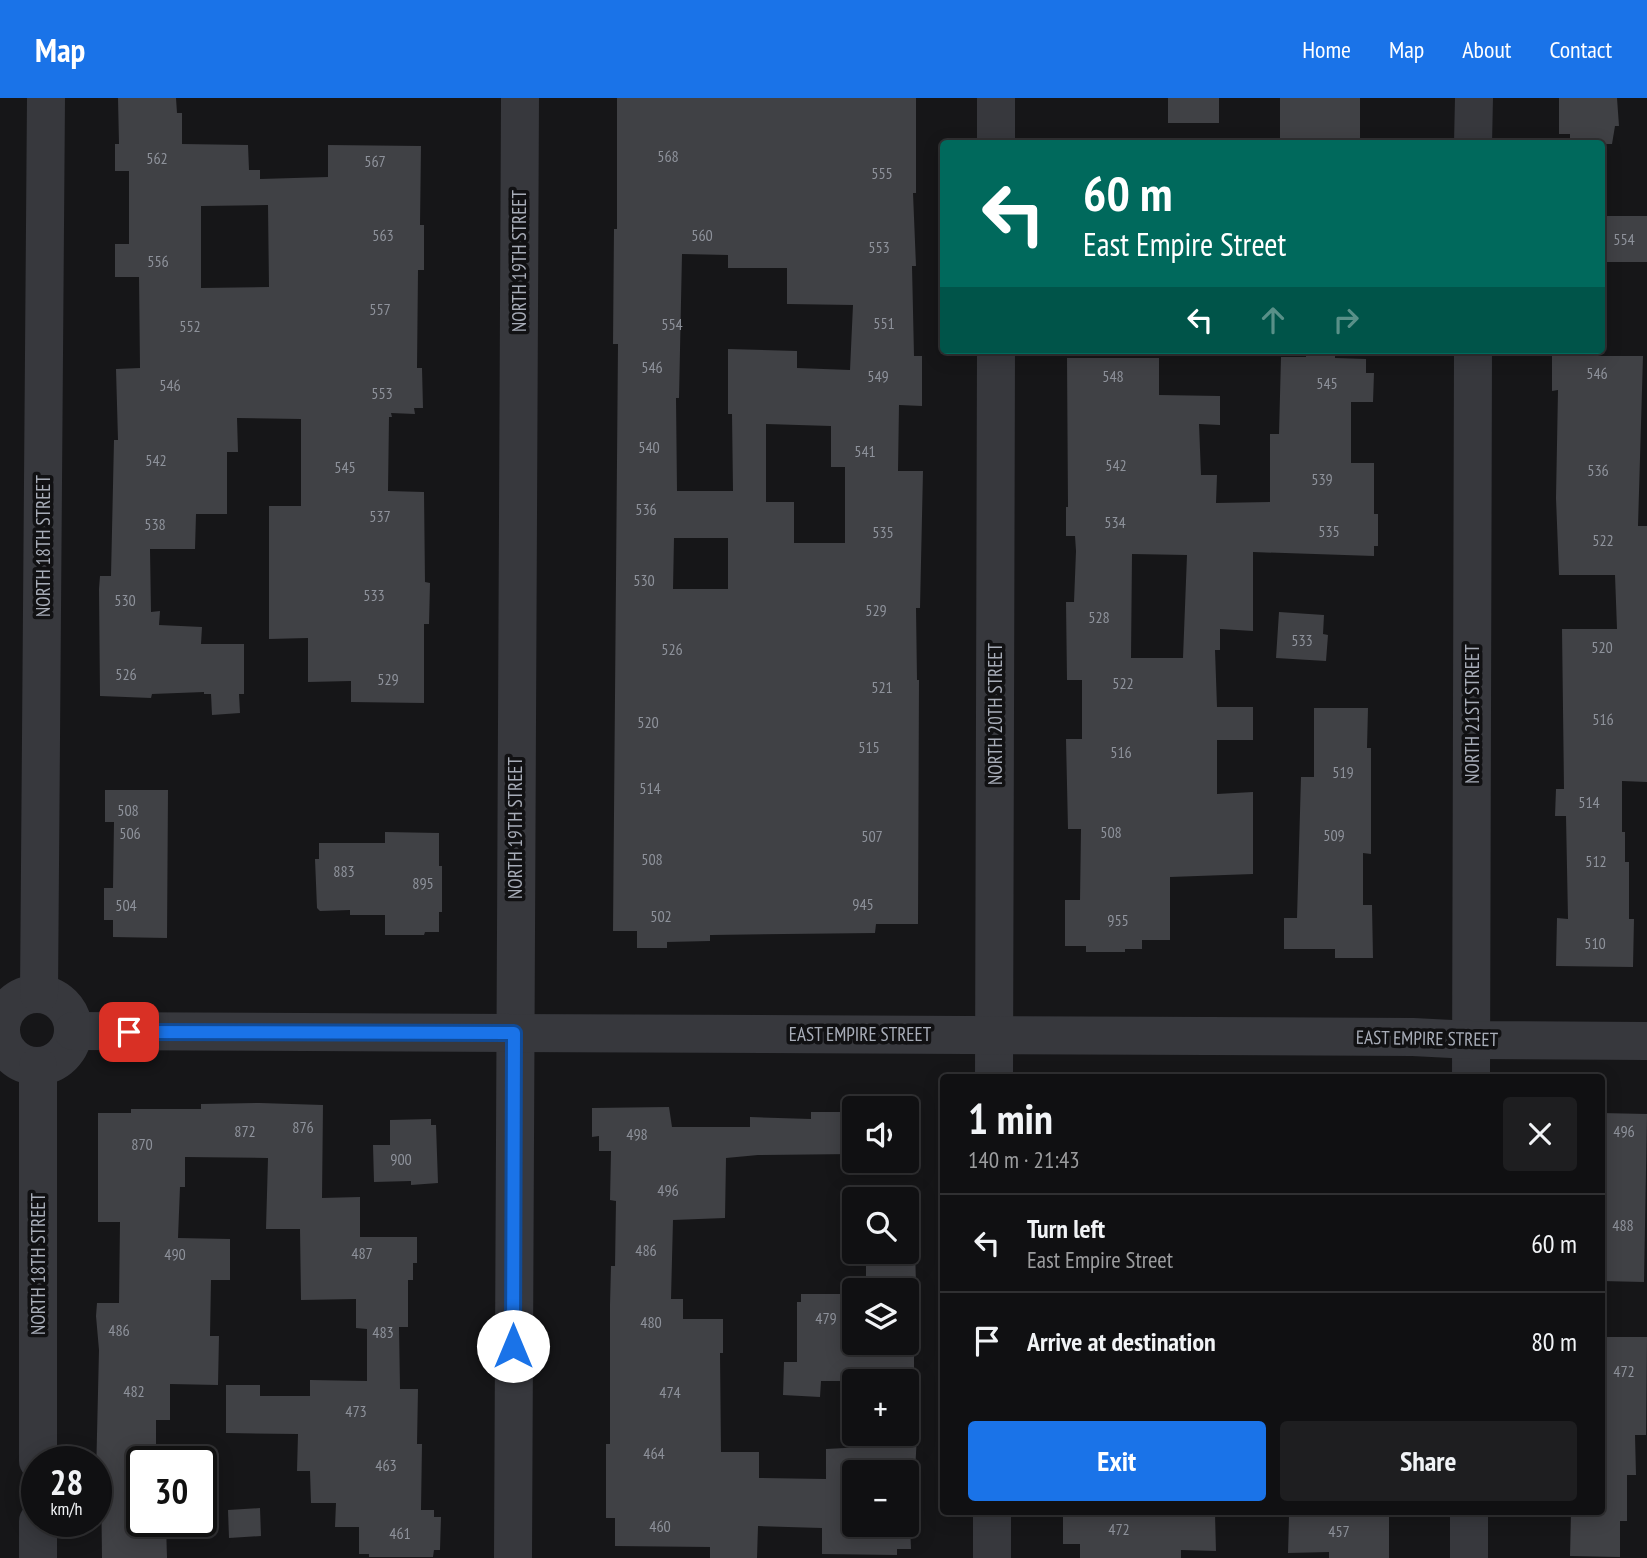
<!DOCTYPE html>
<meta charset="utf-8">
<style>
:root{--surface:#101012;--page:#1e1e20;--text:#f1f3f6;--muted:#9c9d9f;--line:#303032;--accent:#1a73e8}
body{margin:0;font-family:"PT Sans Narrow",sans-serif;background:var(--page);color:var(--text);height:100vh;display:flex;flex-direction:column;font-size:26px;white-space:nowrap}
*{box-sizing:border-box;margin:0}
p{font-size:23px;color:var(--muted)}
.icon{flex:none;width:38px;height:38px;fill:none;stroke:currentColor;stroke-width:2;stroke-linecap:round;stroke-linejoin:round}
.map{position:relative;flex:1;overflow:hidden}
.side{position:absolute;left:940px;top:976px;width:665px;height:441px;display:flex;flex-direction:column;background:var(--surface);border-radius:7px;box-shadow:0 4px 18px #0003,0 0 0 2px var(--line)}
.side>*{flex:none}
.hud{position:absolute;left:940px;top:42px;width:665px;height:214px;border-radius:7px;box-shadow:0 4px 18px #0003,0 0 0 2px var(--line);background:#00695c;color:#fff;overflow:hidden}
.controls{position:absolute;left:842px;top:998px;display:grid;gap:14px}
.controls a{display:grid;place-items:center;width:77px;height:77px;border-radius:7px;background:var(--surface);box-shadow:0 4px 18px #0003,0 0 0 2px var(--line);font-size:35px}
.speed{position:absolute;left:21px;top:1348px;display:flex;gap:14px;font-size:35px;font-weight:700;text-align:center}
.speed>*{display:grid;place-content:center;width:91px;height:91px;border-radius:50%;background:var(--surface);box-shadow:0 4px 18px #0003,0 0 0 2px var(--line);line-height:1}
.speed small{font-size:18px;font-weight:400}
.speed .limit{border:4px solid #111;border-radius:10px;background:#fff;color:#111}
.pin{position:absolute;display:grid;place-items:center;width:60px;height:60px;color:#fff;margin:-30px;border-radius:14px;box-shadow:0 4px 10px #0006}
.me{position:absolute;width:77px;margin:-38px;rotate:0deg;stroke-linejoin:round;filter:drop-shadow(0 0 5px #0008)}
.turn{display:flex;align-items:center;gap:24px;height:147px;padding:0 28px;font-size:32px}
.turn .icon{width:91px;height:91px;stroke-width:2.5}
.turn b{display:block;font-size:49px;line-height:60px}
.lanes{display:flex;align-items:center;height:66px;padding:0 28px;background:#0003;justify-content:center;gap:35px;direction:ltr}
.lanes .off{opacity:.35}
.round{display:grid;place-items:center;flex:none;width:74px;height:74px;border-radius:7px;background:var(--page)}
.summary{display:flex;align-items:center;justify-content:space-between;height:119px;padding:0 28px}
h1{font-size:42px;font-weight:700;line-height:52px}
.cta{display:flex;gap:14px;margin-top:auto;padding:14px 28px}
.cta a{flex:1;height:80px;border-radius:7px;background:var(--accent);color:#fff;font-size:28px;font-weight:700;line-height:80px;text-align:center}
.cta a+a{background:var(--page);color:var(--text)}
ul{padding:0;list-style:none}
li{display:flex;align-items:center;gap:21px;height:98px;padding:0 28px;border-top:2px solid var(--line)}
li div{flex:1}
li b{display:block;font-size:26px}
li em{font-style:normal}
header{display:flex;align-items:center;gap:42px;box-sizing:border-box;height:98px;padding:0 35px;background:var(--accent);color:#fff}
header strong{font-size:33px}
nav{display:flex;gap:38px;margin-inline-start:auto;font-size:24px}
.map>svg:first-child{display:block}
</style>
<header>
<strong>Map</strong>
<nav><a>Home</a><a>Map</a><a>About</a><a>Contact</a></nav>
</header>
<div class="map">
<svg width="1647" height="1460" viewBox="0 0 1647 1460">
<rect width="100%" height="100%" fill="#161618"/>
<g fill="#404145" fill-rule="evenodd">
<path d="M118 0H176L177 15H182V46L248 47 249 72H260V81L328 79V47L421 48 420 127H424V172H418L417 270H422L423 310H414L415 316 391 315 392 319H389L388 393 424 394 425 484 430 485 429 526H424V605L351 604V583L308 584V540L269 541V408H301V321L237 320 238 354H227V416H196L195 451H150L151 514 160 513 159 527 202 529 201 546H244V596H239L240 615 212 617 211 596H204V594L152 596 151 600 100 598 99 491 100 478H111L114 342H118L116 271 140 270 139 179H115V146H129V73H115V46H119ZM268 107 269 189 201 190V108Z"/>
<path d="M617 0H916V95H913L916 168H912L914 258H922V308L899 307 898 373H923L920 510H916L917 582H919L918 826H876L875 835 710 837V843L667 844V850H637V833H613L618 246H613L614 131H617ZM682 156 728 157V170H787V206L853 207 850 272 797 270V253L728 251V316H732L733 393H677L676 300H679ZM766 326 831 328V369H845V445H794V404H766ZM674 440H728V491H673Z"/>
<rect x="1168" y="0" width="51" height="25"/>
<rect x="1280" y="0" width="80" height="46"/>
<polygon points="1559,0 1617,0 1619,28 1615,28 1612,46 1580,46 1580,42 1570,42 1570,36 1559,36"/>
<rect x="1601" y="118" width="46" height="46"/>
<path d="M1306 252H1335V260L1366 261V275H1374L1373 304H1351V365H1374V416H1378V448H1374V458L1253 454V533L1220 531V552H1215L1217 609H1253V642H1217V696L1253 694V776L1170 779V842H1142V851H1125V854H1086V848H1065V802H1080L1081 731H1068L1066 641H1082V582H1067L1066 504H1074L1076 453 1075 438H1066V409H1068L1067 260H1159V297L1220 298V327L1199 326 1201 377H1217L1216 405 1270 404V336H1279L1281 259H1306ZM1132 456 1187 457 1183 560H1131Z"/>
<polygon points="1552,258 1643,258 1638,428 1647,428 1647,684 1622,683 1622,734 1625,734 1625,764 1629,764 1629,821 1634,821 1633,869 1556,868 1557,820 1568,821 1566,718 1555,718 1556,691 1564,691 1562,531 1617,531 1615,477 1559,477 1556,400 1558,292 1552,293"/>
<polygon points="1279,514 1324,517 1323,536 1328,537 1326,563 1276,560"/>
<polygon points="1314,610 1368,610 1367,650 1371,650 1371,756 1363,755 1363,807 1372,807 1373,860 1335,860 1335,851 1284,851 1284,820 1297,820 1301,679 1314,679"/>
<polygon points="105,692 168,692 167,840 113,839 113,822 104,822 104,790 113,790 114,724 105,724"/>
<polygon points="385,734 439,735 439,768 442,768 442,814 439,814 439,834 425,834 424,837 385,837 385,817 350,817 350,812 320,813 317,810 315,761 319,761 319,745 385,745"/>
<polygon points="260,1005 323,1007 322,1100 360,1099 360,1139 417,1139 417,1165 413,1165 413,1182 408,1182 408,1229 399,1229 400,1291 418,1291 417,1346 422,1346 421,1412 434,1412 434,1419 441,1419 440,1452 434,1452 433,1459 369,1459 369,1456 359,1456 359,1429 335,1429 336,1405 311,1405 310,1373 297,1373 298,1336 226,1335 226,1287 260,1287 260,1298 310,1298 310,1282 367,1283 367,1231 356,1230 356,1201 301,1202 300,1131 266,1131 268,1060 185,1059 185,1089 180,1089 178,1140 230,1141 230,1182 211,1182 210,1238 219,1238 218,1287 170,1286 170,1322 156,1322 156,1363 142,1363 142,1427 166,1426 167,1460 102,1460 101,1379 96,1379 99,1252 96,1218 97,1205 119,1205 120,1124 98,1124 98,1015 131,1015 131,1011 201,1011 201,1006"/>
<polygon points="669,1009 672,1029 750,1029 750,1019 811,1021 811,1014 854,1014 854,1056 758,1057 726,1060 725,1120 673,1122 671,1201 683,1201 683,1221 723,1221 723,1255 720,1255 721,1354 759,1354 759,1380 826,1381 826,1351 883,1348 883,1337 917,1337 915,1374 854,1374 854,1426 910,1426 911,1451 897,1451 897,1457 822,1456 822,1430 758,1428 757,1460 710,1460 710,1449 615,1448 615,1420 606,1420 606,1346 610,1346 610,1207 611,1168 615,1168 616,1103 610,1102 611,1053 599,1053 599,1038 592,1039 592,1010"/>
<polygon points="1601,1015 1647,1016 1644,1184 1601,1183"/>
<polygon points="431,1021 431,1027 436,1027 438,1085 411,1087 411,1083 374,1084 373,1047 390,1047 390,1022"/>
<polygon points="866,1153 915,1153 916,1185 866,1186"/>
<polygon points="801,1196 854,1196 854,1244 914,1244 914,1283 821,1283 820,1299 783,1297 784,1264 797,1264 797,1204 801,1204"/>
<polygon points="1601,1239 1647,1239 1646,1337 1635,1337 1636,1377 1627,1377 1627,1423 1620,1423 1620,1459 1570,1458 1571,1414 1601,1414"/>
<polygon points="260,1410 261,1438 229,1440 228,1412"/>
<polygon points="1115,1415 1215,1416 1216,1453 1181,1452 1181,1460 1080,1460 1080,1446 1063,1446 1063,1419 1115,1419"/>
<polygon points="1289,1418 1389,1418 1389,1460 1329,1460 1329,1454 1288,1455"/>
</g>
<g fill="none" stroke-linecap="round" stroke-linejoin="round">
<g stroke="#37383d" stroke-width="38">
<polyline points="996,46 996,0"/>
<polyline points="1473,46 1474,0"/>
<polyline points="994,980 996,252"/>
<polyline points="1471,980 1473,252"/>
<polyline points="513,1460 520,0"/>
<polyline points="992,1460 992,1414"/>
<polyline points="1469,1460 1469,1414"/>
</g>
<g stroke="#37383d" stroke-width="38">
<circle cx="37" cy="932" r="36"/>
<polyline points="39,896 46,0"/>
<polyline points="73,933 1413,939 1471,942 1647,943"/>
<polyline points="38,1363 38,968"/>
<polyline points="38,1460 38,1423"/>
</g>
</g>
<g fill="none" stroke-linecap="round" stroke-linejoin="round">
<defs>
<polyline id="route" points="129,934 514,935 513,1248"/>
</defs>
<use href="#route" stroke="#114b97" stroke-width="18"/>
<use href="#route" stroke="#1a73e8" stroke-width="12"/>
</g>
<g text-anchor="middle" stroke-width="7" stroke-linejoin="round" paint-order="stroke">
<g font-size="16" fill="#8e929b">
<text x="668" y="64">568</text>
<text x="157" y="66">562</text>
<text x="375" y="69">567</text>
<text x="882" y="81">555</text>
<text x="383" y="143">563</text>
<text x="702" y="143">560</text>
<text x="1624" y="147">554</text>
<text x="879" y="155">553</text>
<text x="158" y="169">556</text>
<text x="380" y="217">557</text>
<text x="884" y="231">551</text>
<text x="672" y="232">554</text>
<text x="190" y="234">552</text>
<text x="652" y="275">546</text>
<text x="1597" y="281">546</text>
<text x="878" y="284">549</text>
<text x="1113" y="284">548</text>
<text x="1327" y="291">545</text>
<text x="170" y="293">546</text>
<text x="382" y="301">553</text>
<text x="649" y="355">540</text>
<text x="865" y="359">541</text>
<text x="156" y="368">542</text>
<text x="1116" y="373">542</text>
<text x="345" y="375">545</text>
<text x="1598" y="378">536</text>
<text x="1322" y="387">539</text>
<text x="646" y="417">536</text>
<text x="380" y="424">537</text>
<text x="1115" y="430">534</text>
<text x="155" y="432">538</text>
<text x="1329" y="439">535</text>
<text x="883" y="440">535</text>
<text x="1603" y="448">522</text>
<text x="644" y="488">530</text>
<text x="374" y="503">533</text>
<text x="125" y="508">530</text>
<text x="876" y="518">529</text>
<text x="1099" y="525">528</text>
<text x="1302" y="548">533</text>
<text x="1602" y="555">520</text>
<text x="672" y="557">526</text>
<text x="126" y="582">526</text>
<text x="388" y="587">529</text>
<text x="1123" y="591">522</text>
<text x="882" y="595">521</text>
<text x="1603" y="627">516</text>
<text x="648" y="630">520</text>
<text x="869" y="655">515</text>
<text x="1121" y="660">516</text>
<text x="1343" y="680">519</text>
<text x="650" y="696">514</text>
<text x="1589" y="710">514</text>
<text x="128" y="718">508</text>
<text x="1111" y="740">508</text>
<text x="130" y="741">506</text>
<text x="1334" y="743">509</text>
<text x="872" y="744">507</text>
<text x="652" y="767">508</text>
<text x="1596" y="769">512</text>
<text x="344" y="779">883</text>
<text x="423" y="791">895</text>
<text x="863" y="812">945</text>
<text x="126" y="813">504</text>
<text x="661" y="824">502</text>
<text x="1118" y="828">955</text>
<text x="1595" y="851">510</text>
<text x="303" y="1035">876</text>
<text x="245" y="1039">872</text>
<text x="1624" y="1039">496</text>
<text x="637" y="1042">498</text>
<text x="142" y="1052">870</text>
<text x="401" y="1067">900</text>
<text x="668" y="1098">496</text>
<text x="1623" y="1133">488</text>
<text x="646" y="1158">486</text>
<text x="362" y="1161">487</text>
<text x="175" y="1162">490</text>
<text x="826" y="1226">479</text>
<text x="651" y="1230">480</text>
<text x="119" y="1238">486</text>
<text x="383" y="1240">483</text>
<text x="1624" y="1279">472</text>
<text x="134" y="1299">482</text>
<text x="670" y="1300">474</text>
<text x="356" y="1319">473</text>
<text x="654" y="1361">464</text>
<text x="386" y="1373">463</text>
<text x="660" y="1434">460</text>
<text x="1119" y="1437">472</text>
<text x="1339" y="1439">457</text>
<text x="400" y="1441">461</text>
</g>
<g font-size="19" fill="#a8adb8" stroke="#111113">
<text transform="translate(519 163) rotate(-90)" y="7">NORTH 19TH STREET</text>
<text transform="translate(43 448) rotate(-90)" y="7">NORTH 18TH STREET</text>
<text transform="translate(995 616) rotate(-90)" y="7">NORTH 20TH STREET</text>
<text transform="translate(1472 616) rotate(-90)" y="7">NORTH 21ST STREET</text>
<text transform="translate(515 730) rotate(-90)" y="7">NORTH 19TH STREET</text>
<text x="860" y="943">EAST EMPIRE STREET</text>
<text transform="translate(1427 940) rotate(1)" y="7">EAST EMPIRE STREET</text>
<text transform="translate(38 1166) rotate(-90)" y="7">NORTH 18TH STREET</text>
</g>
</g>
</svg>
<div class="controls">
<a><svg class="icon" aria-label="sound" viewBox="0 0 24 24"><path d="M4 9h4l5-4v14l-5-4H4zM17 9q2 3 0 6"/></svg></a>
<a><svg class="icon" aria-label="search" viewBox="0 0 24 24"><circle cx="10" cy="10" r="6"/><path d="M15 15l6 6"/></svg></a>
<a><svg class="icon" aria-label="layers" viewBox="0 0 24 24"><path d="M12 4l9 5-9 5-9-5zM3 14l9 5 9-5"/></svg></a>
<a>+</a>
<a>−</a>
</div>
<div class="speed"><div>28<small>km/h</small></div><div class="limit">30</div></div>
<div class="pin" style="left:129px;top:934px;background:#d93025"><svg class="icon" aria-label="arrive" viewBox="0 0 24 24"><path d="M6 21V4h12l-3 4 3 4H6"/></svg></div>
<svg class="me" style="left:513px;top:1248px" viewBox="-20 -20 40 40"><circle r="19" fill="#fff"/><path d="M0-13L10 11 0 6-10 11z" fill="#1a73e8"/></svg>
<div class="hud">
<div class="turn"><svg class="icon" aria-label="left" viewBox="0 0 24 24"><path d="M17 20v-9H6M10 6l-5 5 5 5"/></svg><div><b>60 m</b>East Empire Street</div></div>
<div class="lanes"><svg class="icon" aria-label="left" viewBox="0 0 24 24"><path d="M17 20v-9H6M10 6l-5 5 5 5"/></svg><svg class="icon off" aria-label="ahead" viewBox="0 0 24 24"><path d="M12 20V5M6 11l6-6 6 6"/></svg><svg class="icon off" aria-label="right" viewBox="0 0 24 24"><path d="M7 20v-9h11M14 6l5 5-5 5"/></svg></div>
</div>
<section class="side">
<div class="summary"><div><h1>1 min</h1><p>140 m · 21:43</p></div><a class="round"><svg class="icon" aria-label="close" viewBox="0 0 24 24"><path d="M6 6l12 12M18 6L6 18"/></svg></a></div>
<ul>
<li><svg class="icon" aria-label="left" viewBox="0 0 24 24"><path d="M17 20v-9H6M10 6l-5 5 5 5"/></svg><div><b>Turn left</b><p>East Empire Street</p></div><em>60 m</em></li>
<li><svg class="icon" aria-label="arrive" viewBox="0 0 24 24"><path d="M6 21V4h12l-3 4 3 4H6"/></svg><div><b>Arrive at destination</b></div><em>80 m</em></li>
</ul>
<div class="cta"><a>Exit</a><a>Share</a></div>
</section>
</div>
